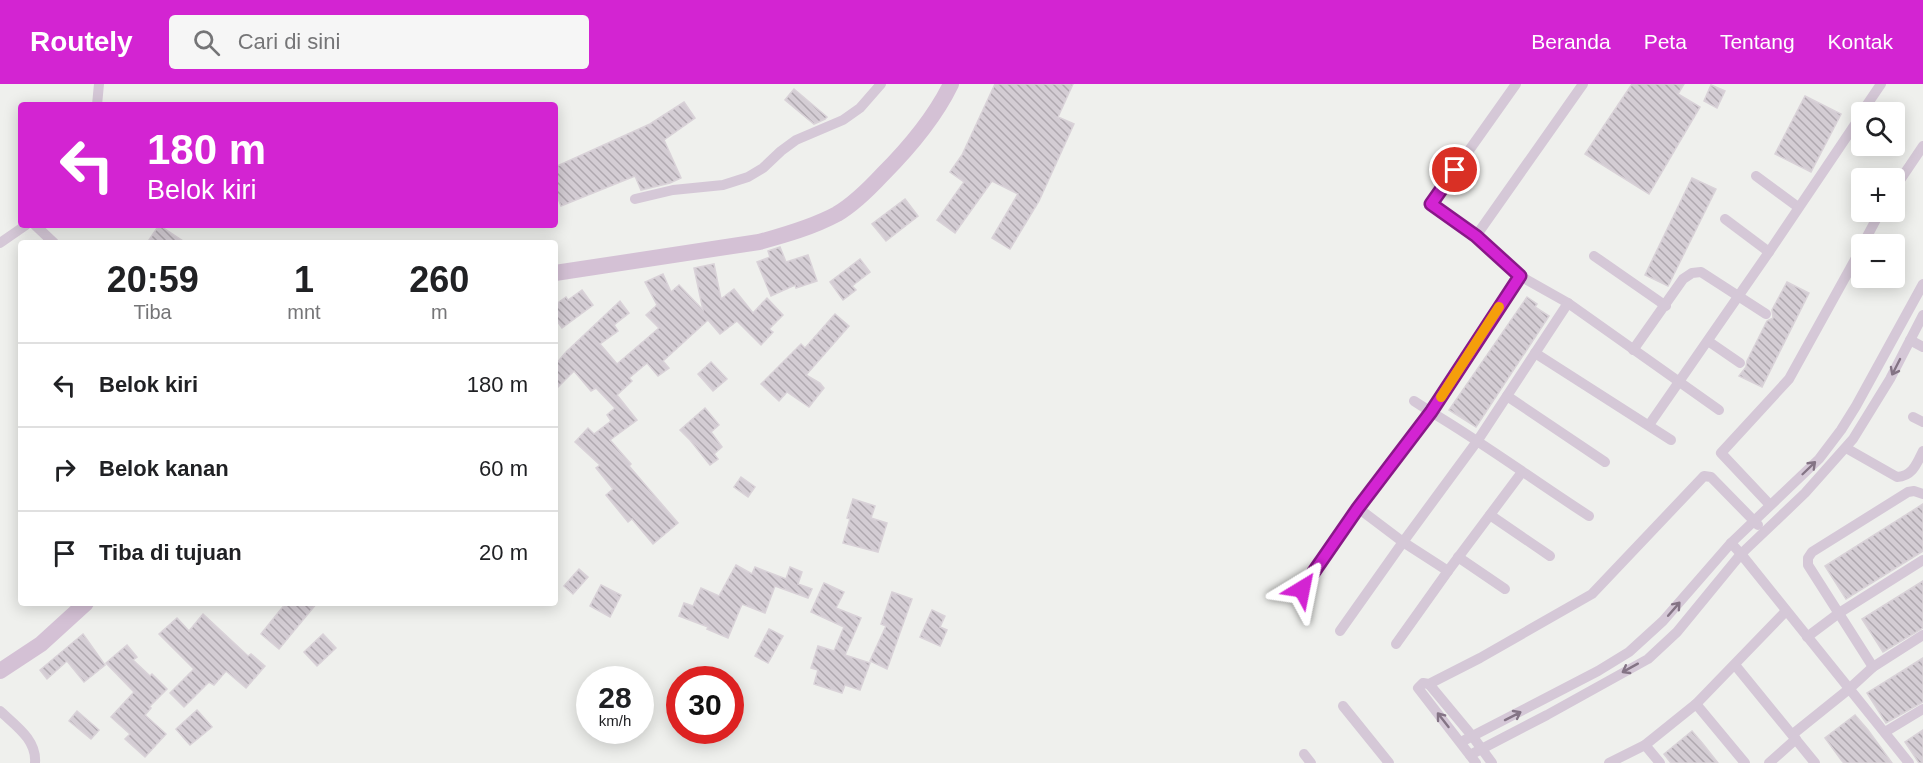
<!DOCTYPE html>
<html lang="id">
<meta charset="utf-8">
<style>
:root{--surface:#fff;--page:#f6f6f6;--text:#202124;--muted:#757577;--line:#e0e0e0;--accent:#d324d2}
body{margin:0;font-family:Arial,sans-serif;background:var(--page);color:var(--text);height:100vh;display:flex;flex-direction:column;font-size:22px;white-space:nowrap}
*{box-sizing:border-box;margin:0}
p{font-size:20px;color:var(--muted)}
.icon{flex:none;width:33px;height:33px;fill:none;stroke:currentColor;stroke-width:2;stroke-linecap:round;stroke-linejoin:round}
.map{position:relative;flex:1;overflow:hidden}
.sheet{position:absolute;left:18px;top:156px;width:540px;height:366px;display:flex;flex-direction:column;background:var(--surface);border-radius:6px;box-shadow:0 3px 15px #0003}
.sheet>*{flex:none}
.hud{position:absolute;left:18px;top:18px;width:540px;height:126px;border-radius:6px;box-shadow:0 3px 15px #0003;background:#d324d2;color:#fff;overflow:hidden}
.tools{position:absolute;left:1851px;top:18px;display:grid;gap:12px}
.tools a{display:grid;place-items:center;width:54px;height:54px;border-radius:6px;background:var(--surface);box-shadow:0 3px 15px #0003;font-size:30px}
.speed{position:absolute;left:576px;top:582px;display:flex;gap:12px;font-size:30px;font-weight:700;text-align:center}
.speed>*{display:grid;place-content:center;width:78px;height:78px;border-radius:50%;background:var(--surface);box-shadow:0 3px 15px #0003;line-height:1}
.speed small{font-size:15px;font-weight:400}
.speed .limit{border:9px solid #d22;background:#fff;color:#111}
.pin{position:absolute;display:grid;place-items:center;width:51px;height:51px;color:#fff;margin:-26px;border:3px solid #fff;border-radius:50%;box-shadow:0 2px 6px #0007}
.me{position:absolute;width:66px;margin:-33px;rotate:35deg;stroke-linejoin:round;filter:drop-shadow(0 0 4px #0008)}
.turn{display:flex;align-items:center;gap:21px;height:126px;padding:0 30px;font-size:27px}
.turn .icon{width:78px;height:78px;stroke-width:2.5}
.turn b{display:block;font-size:42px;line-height:51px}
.eta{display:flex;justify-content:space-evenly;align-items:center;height:102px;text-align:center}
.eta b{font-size:36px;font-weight:700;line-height:42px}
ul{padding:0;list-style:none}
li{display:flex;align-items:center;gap:18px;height:84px;padding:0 30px;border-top:2px solid var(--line)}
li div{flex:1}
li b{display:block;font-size:22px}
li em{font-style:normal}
header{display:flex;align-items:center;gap:36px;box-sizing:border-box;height:84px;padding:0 30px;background:var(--accent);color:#fff}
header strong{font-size:28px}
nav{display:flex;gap:33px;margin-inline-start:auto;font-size:21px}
.search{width:420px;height:54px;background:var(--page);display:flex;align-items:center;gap:15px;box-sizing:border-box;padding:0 21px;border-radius:6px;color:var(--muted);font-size:22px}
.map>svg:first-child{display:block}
</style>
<header>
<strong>Routely</strong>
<div class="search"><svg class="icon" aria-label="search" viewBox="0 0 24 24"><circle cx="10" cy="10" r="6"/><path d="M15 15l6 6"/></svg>Cari di sini</div>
<nav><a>Beranda</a><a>Peta</a><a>Tentang</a><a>Kontak</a></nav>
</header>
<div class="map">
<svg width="1923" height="679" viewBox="0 0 1923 679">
<defs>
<pattern id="building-back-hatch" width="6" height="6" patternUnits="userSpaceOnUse" patternTransform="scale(1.5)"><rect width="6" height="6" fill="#d4cdd4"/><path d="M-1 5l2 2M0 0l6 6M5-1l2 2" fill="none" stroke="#afa8af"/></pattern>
</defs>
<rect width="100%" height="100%" fill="#eff0ed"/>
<g fill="url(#building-back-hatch)" stroke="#d9d2d8" stroke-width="1.5">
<polygon points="995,0 1073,0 1058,33 1074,40 1039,117 1010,165 992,154 1018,110 992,97 955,149 937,136 964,98 950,88 962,71"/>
<polygon points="1632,0 1684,0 1678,10 1700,23 1649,110 1585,70"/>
<polygon points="1711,1 1725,7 1717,24 1704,17"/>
<polygon points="794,5 827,33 825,35 814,40 785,16"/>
<polygon points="1805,12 1841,30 1811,88 1775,70"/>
<polygon points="684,18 695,34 664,56 681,94 670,99 641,106 635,92 561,122 555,107 555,83 650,40"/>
<polygon points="1692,94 1716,105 1668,202 1645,191"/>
<polygon points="905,115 918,132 886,157 872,140"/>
<polygon points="159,141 186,159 147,159"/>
<polygon points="780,163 786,178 808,171 817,197 796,204 795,201 771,212 757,178 770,173 768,167"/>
<polygon points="860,175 870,188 852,202 856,206 843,216 830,198"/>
<polygon points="714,180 721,215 734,205 753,229 767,214 783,231 769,245 773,248 761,261 737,237 720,250 708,236 663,277 669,284 658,292 647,279 629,294 632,297 617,311 637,336 610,356 631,380 629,382 678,439 653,460 632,435 628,438 606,411 613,405 596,384 600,381 575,358 588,344 594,350 611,337 607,331 615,324 596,304 591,307 574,287 555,306 555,281 566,268 620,217 629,229 614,241 618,247 600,260 617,280 659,244 646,231 657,221 645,198 663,190 671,208 679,201 703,226 694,184"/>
<polygon points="1787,198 1809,209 1762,303 1739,292 1746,283 1747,277 1767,237 1773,234 1772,226"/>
<polygon points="582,206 593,221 562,244 555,234 555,221 566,213 568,216"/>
<polygon points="1527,213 1537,220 1535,223 1549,232 1476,343 1449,326"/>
<polygon points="835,230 849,242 806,291 820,299 824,304 809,323 787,308 779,317 761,300 801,260 805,264"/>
<polygon points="711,278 727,295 713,307 698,290"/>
<polygon points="705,324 719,341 711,348 722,363 714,370 718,375 710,381 690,356 680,346"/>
<polygon points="741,393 755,403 748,413 734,403"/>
<polygon points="853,415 875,422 871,434 887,439 878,468 843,459 850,435 847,434"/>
<polygon points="1923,420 1923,467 1846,515 1825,482"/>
<polygon points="736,481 752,490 755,483 786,495 790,483 802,488 798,500 812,505 808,514 775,502 765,529 742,520 728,554 707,545 708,543 679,532 684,519 693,522 701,504 719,512"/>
<polygon points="579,485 588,493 573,510 564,502"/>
<polygon points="1923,497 1923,544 1883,568 1862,535"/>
<polygon points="824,499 844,508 836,524 861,534 845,571 870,579 860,606 845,601 842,609 814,600 818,586 811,584 818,562 834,567 844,543 811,528"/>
<polygon points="601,501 621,511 610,533 590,522"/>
<polygon points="892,508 912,515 887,585 870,577 886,542 881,540"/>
<polygon points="286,519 317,519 279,565 261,550"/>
<polygon points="932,526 945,532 940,543 947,546 940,562 920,553"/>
<polygon points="203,530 248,572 251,570 265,582 246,604 226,587 214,601 209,598 184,623 170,609 194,585 159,550 177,534 189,547"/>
<polygon points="769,545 783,552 768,579 755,572"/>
<polygon points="83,550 105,581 84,598 67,577 47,595 40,586"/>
<polygon points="323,550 336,564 317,582 304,568"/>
<polygon points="127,561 137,573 133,576 150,592 152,590 167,605 149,623 151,624 145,631 166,650 145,673 125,655 130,650 111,633 134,608 106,579"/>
<polygon points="1923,574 1923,618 1886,639 1867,609"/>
<polygon points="197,626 212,643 190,661 176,645"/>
<polygon points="77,627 99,646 91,655 69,637"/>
<polygon points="1855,631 1868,646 1892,679 1844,679 1842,677 1825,654"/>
<polygon points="1923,646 1923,679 1919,679 1905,658"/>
<polygon points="1692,647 1703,660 1718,679 1671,679 1664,670"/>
</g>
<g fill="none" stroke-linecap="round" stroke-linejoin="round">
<g stroke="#d5c8d7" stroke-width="10">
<polyline points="1516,0 1431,120 1476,152 1520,192"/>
<polyline points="97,21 99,0"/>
<polyline points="1862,28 1881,0"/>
<polyline points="1756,92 1798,123"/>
<polyline points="1894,105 1923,62"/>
<polyline points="635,115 673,106 723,101 748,93 763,84 781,67 796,56 843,36 860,24 881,0"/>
<polyline points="1725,135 1769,168"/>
<polyline points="35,141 54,159"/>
<polyline points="1476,152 1583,0"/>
<polyline points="0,159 26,141"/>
<polyline points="1863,160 1880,128"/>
<polyline points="1594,172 1666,222"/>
<polyline points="1910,256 1923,263"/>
<polyline points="1708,257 1740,279"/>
<polyline points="1633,266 1683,195 1692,189 1701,188 1766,230"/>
<polyline points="1535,269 1671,356"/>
<polyline points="1507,312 1605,378"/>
<polyline points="1414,317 1431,328 1520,192 1568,219 1719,326"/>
<polyline points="1913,333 1923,338"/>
<polyline points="1649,341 1769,168 1862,30"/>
<path d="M1846 364 1897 393C1913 392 1917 379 1923 367"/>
<polyline points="1770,421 1721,369 1789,295 1862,163"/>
<polyline points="1358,424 1403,458 1448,487 1522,388"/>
<polyline points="1490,431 1550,472"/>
<polyline points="1731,459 1741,470 1909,679"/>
<polyline points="1458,473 1505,505"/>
<path d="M1302 505 1358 424 1431 328C1485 360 1536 398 1589 432"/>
<polyline points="1340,547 1403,458 1478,356 1568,219"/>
<polyline points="1807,553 1839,529 1923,476"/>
<polyline points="1396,560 1448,487"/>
<polyline points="1735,581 1815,679"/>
<polyline points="1873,583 1808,481 1808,474 1812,468 1908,408 1914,407 1923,410"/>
<polyline points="1429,600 1473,653 1492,679"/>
<polyline points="1696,620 1745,679"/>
<polyline points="1343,622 1389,679"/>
<path d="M0 627C16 642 37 656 35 679"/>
<polyline points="1885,648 1923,625"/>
<polyline points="1793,650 1849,605 1873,583 1923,551"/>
<polyline points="1461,658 1598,587 1629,568 1663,537 1731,459 1819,375 1841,346 1856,322 1923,200"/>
<polyline points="1645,661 1660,679"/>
<polyline points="1304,670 1311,679"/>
<polyline points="1470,671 1547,631 1648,575 1677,548 1741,470 1805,409 1853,355 1890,295 1923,231"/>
<polyline points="1476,679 1418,604 1423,599 1429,600 1480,574 1592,510 1704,392 1711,393 1758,441"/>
<polyline points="1609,679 1645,661 1696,620 1786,527"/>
<polyline points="1769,679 1796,655"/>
</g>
<g stroke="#d4c1d5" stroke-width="16">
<path d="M555 189 759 158C785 151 813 143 837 130 854 120 868 106 882 91 909 64 934 35 951 0"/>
<polyline points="0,587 41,560 86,519"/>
</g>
</g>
<defs><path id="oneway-shaft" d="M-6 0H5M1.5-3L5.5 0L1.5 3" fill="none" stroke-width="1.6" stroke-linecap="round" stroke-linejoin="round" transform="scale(1.5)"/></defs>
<g stroke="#847485">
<use href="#oneway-shaft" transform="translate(1896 283) rotate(117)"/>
<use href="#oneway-shaft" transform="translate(1809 384) rotate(-44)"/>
<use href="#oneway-shaft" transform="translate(1674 525) rotate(-49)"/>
<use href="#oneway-shaft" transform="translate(1630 584) rotate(151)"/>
<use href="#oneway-shaft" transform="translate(1513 632) rotate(-27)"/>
<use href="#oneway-shaft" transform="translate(1443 636) rotate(-128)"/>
</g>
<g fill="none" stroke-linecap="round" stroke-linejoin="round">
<defs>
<polyline id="route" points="1302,505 1358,424 1431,328 1520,192 1476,152 1431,120 1455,86"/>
</defs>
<use href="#route" stroke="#891788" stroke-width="15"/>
<use href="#route" stroke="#d324d2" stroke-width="10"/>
<polyline stroke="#f59e0b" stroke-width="10" points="1441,313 1499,223"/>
</g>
</svg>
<div class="tools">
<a><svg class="icon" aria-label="search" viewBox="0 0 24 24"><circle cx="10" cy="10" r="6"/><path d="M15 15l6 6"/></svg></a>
<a>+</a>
<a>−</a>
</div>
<div class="speed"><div>28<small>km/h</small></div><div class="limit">30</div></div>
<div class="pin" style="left:1455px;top:86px;background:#d93025"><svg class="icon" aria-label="arrive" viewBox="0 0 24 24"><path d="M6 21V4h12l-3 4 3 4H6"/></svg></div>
<svg class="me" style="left:1302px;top:505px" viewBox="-20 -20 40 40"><path d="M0-17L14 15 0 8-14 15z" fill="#d324d2" stroke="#fff" stroke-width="4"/></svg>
<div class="hud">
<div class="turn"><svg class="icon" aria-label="left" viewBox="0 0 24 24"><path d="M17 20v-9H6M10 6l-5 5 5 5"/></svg><div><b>180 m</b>Belok kiri</div></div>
</div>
<section class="sheet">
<div class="eta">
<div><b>20:59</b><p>Tiba</p></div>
<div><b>1</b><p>mnt</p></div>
<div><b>260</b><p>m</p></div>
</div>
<ul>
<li><svg class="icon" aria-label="left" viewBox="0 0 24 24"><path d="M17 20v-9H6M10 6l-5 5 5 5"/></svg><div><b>Belok kiri</b></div><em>180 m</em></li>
<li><svg class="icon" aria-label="right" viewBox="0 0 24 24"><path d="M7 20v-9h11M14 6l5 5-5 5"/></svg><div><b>Belok kanan</b></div><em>60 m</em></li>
<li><svg class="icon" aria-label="arrive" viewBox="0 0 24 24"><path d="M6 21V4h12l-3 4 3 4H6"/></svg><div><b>Tiba di tujuan</b></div><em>20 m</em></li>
</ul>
</section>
</div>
